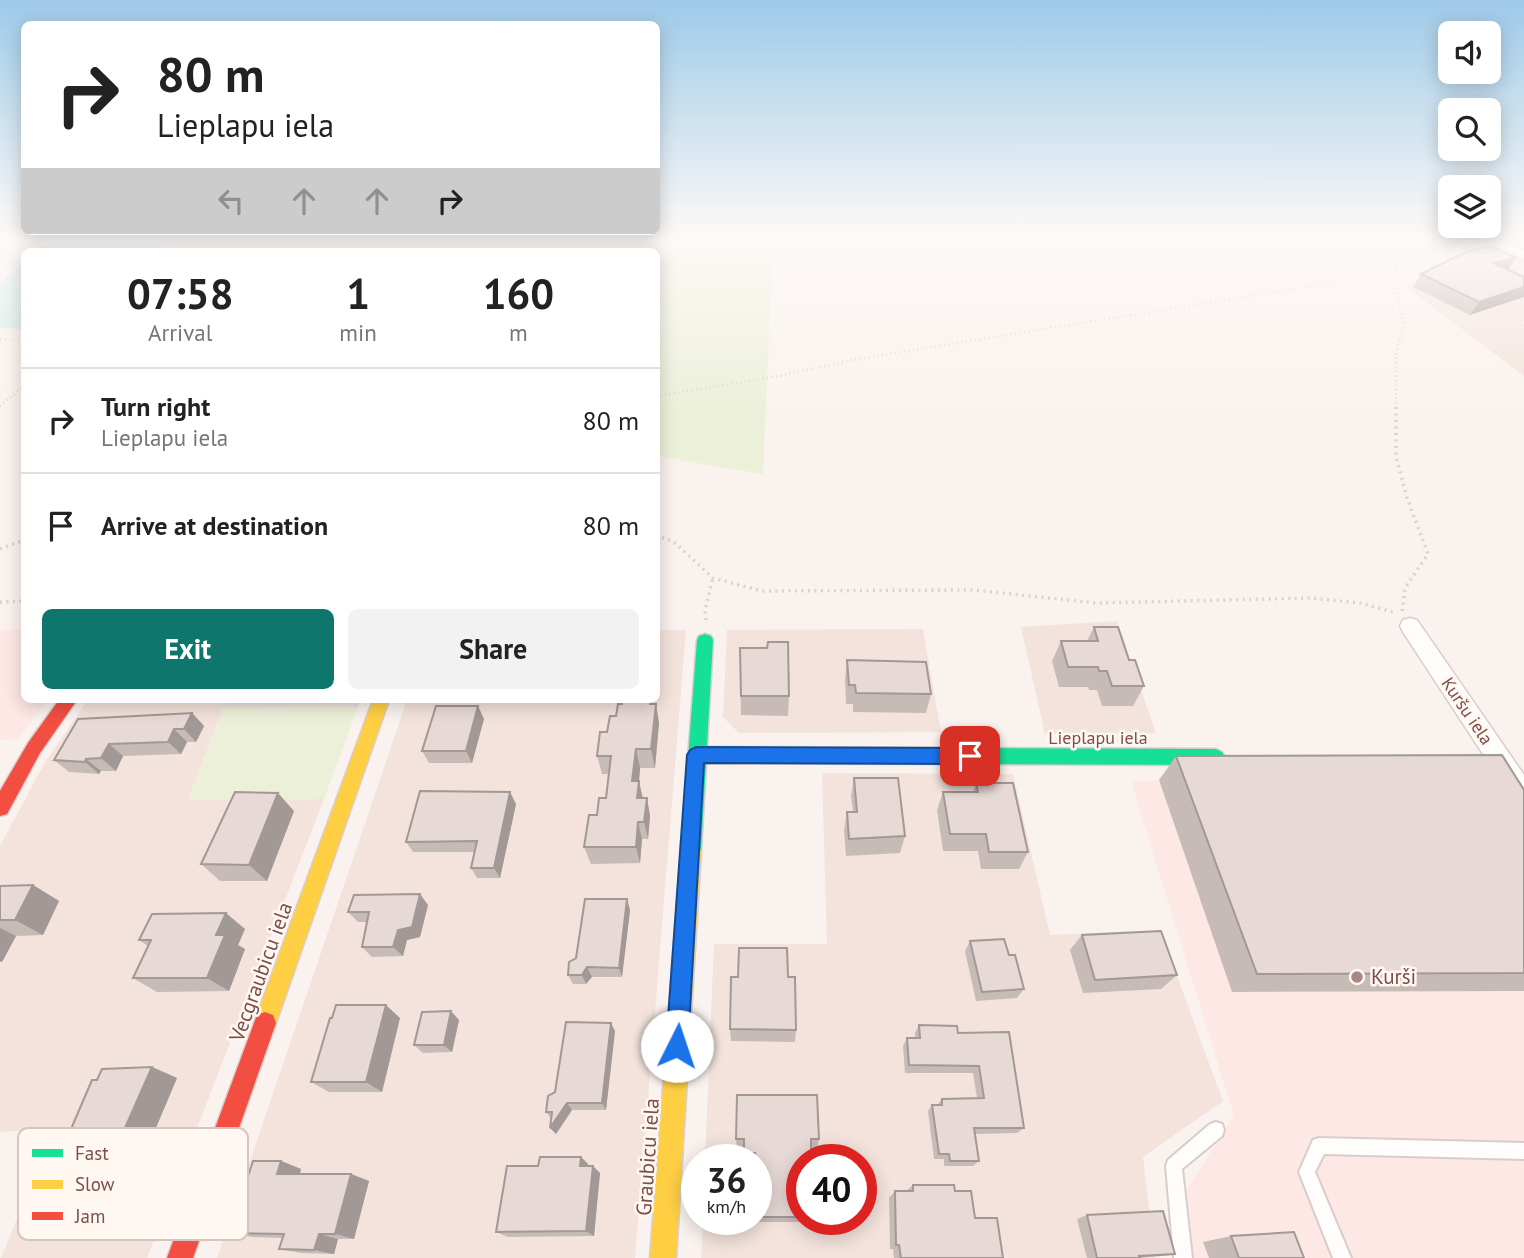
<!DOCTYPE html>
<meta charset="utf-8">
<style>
:root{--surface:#fff;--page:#f2f2f2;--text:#222;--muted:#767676;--line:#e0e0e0;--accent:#0f766e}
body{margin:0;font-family:"PT Sans",sans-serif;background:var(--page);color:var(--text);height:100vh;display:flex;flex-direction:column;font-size:26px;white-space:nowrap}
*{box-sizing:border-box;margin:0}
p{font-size:23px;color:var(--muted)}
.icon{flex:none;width:38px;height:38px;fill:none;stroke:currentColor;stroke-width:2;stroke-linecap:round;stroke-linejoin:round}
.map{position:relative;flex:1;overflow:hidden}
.side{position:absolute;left:21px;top:248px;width:639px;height:455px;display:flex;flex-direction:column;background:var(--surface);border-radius:10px;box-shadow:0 4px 18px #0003}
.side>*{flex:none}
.hud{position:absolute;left:21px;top:21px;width:639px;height:214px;border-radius:10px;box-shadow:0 4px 18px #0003;background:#fff;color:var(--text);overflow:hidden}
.controls{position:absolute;left:1438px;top:21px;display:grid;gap:14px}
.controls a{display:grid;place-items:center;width:63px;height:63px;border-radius:10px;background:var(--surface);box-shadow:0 4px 18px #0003;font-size:35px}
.speed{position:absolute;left:681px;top:1144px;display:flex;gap:14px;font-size:35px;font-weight:700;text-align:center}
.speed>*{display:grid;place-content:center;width:91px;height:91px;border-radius:50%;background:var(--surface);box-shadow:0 4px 18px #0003;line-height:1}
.speed small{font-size:18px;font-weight:400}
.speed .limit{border:10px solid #d22;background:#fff;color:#111}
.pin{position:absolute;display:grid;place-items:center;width:60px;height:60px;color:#fff;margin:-30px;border-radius:14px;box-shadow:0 4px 10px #0006}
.me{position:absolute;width:77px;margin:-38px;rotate:4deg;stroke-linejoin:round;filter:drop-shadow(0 0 5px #0008)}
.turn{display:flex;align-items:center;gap:24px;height:147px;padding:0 21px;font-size:32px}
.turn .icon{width:91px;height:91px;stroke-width:2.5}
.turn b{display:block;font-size:49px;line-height:60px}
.lanes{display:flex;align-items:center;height:66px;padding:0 21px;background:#0003;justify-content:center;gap:35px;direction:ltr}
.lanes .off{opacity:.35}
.eta{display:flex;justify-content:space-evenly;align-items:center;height:119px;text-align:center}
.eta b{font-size:42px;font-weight:600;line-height:49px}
.action{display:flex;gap:14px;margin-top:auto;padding:14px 21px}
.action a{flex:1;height:80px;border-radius:10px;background:var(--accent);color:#fff;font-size:28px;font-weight:600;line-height:80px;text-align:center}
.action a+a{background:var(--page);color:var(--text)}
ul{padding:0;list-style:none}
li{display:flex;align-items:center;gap:21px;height:105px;padding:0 21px;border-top:2px solid var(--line)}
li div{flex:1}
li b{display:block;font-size:26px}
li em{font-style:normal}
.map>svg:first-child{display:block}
</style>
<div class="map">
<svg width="1524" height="1258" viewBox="0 0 1524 1258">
<rect width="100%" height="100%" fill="#faf2ee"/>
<g fill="#f3e3dc" fill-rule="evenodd">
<polygon points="1491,245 1524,260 1524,320 1521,322 1524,324 1524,376 1405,286"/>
<polygon points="1117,621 1156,733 1045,734 1021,627"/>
<polygon points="923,629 941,732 739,733 723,717 727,630"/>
<polygon points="656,630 686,630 635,1258 217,1258 407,700 656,700"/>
<polygon points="88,700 226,700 188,800 324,799 147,1258 1,1258 53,1129 0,1132 0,846 45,762"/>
<path d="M822 773 1013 774 1050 935 1160 930 1223 1101 1143 1157 1155 1258H701L703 1220H756V1160H705L714 944H827ZM802 1160H861V1220H802Z"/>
</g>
<g fill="#fde8e5">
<polygon points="0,630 24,630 24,700 47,700 18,739 0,740"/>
<polygon points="1485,776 1524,837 1524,1258 1193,1258 1185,1192 1234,1116 1131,781"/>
</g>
<polygon fill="#ece1dd" points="226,700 361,700 358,707 223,708"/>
<g fill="#ecf0d9">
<polygon points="207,238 773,238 763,474 656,456 656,252 195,252"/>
<polygon points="358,707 324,799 188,800 223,708"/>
</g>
<g fill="#cfece8">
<polygon points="54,238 174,238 159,252 36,252"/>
<polygon points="24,262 24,330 0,327 0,283"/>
</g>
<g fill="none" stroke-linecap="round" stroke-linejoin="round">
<defs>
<g id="lane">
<polygon points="1216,1122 1222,1124 1224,1130 1222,1136 1182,1169 1192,1258 1174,1258 1166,1166 1168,1160 1210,1124"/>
<polygon points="1319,1138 1524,1143 1524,1159 1324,1154 1315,1172 1351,1258 1333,1258 1299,1172 1313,1140"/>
</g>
<g id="street">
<polygon points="1501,240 1524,250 1524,259 1496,247 1495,244"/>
<polygon points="1410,618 1417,620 1524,775 1524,806 1515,803 1403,632 1400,626 1403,620"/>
</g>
<g id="fast">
<polygon points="705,634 711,636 713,640 701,851 698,857 691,860 684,857 681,851 697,640 699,636"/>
<polygon points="959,748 1216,749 1222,752 1225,757 1222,762 1216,765 959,764 953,761 950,756 953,751"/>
</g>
<g id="slow">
<polygon points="373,700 389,700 276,1023 273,1031 265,1034 257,1031 254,1023"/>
<polygon points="696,747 959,748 965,751 968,756 965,761 959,764 696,763 690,760 687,755 690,750"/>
<polygon points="691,842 698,845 701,851 676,1258 650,1258 681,851 684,845"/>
</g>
<g id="jam">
<polygon points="59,700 77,700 40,753 7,814 0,816 0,791 28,743"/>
<polygon points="265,1012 273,1015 276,1023 193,1258 167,1258 254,1023 257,1015"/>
</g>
</defs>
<use href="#lane" stroke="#d9cdca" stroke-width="4"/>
<use href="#street" stroke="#d9cdca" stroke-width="3"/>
<use href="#fast" stroke="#dbcecc" stroke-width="3"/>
<use href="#slow" stroke="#dbcecc" stroke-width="3"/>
<use href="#jam" stroke="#dbcecc" stroke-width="3"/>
<g stroke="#ddd1ce" stroke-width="2.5" stroke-dasharray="1 3.5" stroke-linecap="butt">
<polyline points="0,245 10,238"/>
<polyline points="185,252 199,238"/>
<polyline points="0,339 24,340"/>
<polyline points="656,396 779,376 857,359 1363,278 1397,266"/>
<polyline points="0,406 24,386"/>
<polyline points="1396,408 1396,353 1404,322 1394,288 1397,266 1445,245 1474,238"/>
</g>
<g stroke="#ddd1ce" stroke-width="3.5" stroke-dasharray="2 4.5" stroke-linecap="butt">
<polyline points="1396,407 1396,457 1407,498 1428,554 1405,588 1402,613"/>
<polyline points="656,535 674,542 713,578 762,591 973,590 1096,603 1311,598 1360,603 1397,613"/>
<polyline points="0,549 24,540"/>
<polyline points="0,602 24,601"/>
<polyline points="706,620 705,610 713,578"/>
</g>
<use href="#lane" fill="#fefdfc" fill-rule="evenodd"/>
<use href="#street" fill="#fefdfc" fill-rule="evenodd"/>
<use href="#fast" fill="#16e098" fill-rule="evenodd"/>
<use href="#slow" fill="#ffcf43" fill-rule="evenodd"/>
<use href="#jam" fill="#f24e42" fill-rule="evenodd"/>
</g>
<g fill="#c7bbb8">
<polygon points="1508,270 1470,315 1413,287 1421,274"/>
<polygon points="1094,627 1129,660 1144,686 1133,706 1102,706 1097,690 1089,690 1088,687 1059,687 1052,661 1061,641 1087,641"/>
<polygon points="740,648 789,696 788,716 741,715"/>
<polygon points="847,660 931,694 926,713 853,712 853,704 846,704 845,680"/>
<polygon points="652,700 659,723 655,768 640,768 639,781 642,798 647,798 650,816 648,839 642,839 640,863 591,864 584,847 597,815 606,798 608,774 602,774 597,756 607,732 622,704"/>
<polygon points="478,706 484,719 472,763 429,763 422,751"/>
<polygon points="192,713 204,726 196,742 187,742 181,754 123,756 116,771 101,771 99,774 69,772 54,760"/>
<polygon points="1176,756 1524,790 1524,991 1232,992 1159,780"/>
<polygon points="854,778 905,836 900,853 846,856 844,830 847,812 853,812 851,796"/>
<polygon points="976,783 1028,852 1019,869 981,869 978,851 943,851 937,810 943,792 973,792"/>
<polygon points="516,804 500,878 477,878 471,868 474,852 413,852 406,842"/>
<polygon points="294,811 267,881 220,881 201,864"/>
<polygon points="33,885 59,901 43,935 16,936 2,962 0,962 0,886"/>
<polygon points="627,899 630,910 622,977 592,977 586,984 573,984 568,975 576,958"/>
<polygon points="428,905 420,937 407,940 403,956 372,957 362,947 367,922 358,922 348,912"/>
<polygon points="245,929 238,945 245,949 229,991 157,992 133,978 148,946 139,940"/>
<polygon points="1082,935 1177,975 1161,989 1083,993 1070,950"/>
<polygon points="970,941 1009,955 1024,989 1017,998 976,1001 965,951"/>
<polygon points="738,977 788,977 796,1030 795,1042 731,1041 730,1029"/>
<polygon points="400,1018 382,1092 329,1092 311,1082"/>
<polygon points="459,1020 452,1052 423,1053 414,1045"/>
<polygon points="919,1025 958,1033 1024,1128 1017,1133 975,1134 979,1161 973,1166 944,1166 944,1159 934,1159 928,1111 932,1105 937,1105 942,1099 977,1098 973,1073 905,1073 903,1046 907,1038 915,1038 915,1033"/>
<polygon points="615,1031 606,1110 572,1110 556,1134 551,1118 546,1112 555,1092"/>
<polygon points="152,1067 177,1078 141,1163 89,1164 59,1157 97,1080"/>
<polygon points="736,1139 819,1139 817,1148 811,1148 802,1160 802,1220 805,1220 804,1222 755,1222 754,1220 756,1220 756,1160 744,1160 744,1148 737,1148"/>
<polygon points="581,1157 588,1164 588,1166 600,1173 594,1236 508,1237 496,1232 538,1166"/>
<polygon points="281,1161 301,1169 300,1174 351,1174 369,1181 354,1239 338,1239 334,1254 301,1253 279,1249 282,1238 253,1237 229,1233"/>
<polygon points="913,1185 955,1191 1003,1258 894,1258 893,1249 890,1249 889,1198 895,1191 906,1191"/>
<polygon points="1087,1215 1175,1254 1162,1256 1140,1258 1087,1258 1077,1219"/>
<polygon points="1231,1236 1304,1258 1209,1258 1203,1242"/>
</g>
<g fill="#a29896">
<polygon points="1516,258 1507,271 1493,263"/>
<polygon points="1524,287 1524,297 1470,315 1479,302"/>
<polygon points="656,704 659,723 655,768 651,749"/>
<polygon points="478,706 484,719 472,763 466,751"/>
<polygon points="192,713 204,726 196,742 184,729"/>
<polygon points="174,729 187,742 181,754 168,742"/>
<polygon points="109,744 123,756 116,771 101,758"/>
<polygon points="636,749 640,768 639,781 643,799 641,816 632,781"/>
<polygon points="86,759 101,771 99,774 85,762"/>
<polygon points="510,792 516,804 500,878 494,868"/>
<polygon points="278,793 294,811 267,881 249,865"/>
<polygon points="647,798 650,816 648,839 644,822"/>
<polygon points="638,822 642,839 640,863 636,847"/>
<polygon points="33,885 59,901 43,935 15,920"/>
<polygon points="420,894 428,905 420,937 407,940 403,956 393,947 398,930"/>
<polygon points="627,899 630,910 622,977 619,968"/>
<polygon points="226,913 245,929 238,945 245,949 229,991 207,978 216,935"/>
<polygon points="0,928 16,936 2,962 0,961"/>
<polygon points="587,967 592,977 586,984 582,975"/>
<polygon points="386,1005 400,1018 382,1092 366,1082"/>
<polygon points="451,1011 459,1020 452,1052 444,1045"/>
<polygon points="611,1023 615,1031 606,1110 602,1103"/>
<polygon points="152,1067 177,1078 141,1163 113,1155"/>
<polygon points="567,1103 572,1110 556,1134 550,1128"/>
<polygon points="581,1157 588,1164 588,1173 580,1166"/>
<polygon points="281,1161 301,1169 298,1180 277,1174"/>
<polygon points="593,1166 600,1173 594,1236 586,1231"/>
<polygon points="351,1174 369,1181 354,1239 335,1234"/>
<polygon points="319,1234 338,1239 334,1254 314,1250"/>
</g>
<g fill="#e7d9d6" stroke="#a29896" stroke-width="2">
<polygon points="1491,246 1516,258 1493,263 1524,277 1524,287 1479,302 1421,274 1466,252"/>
<polygon points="1094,627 1118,627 1129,660 1135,660 1144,686 1112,686 1107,671 1099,671 1098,667 1068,667 1061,641 1098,641"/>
<polygon points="768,642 788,642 789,696 741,696 740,648 767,648"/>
<polygon points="847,660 926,662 931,694 856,693 855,685 849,685"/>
<polygon points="623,700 650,700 650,704 656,704 651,749 636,749 632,781 639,781 637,798 647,798 644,822 638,822 636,847 584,847 589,815 597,815 599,798 606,798 611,756 597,756 600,732 607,732 610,716 616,716 618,704 622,704"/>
<polygon points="436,706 478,706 466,751 422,751"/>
<polygon points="192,713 184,729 174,729 168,742 109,744 101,758 86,759 85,762 54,760 78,719"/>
<polygon points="1502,755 1524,790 1524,973 1257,974 1176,756"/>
<polygon points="854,778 898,778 905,836 849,839 847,812 857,812"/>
<polygon points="976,783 1013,783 1028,852 989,852 986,834 950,834 943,792 978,792"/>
<polygon points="420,791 510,792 494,868 471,868 477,841 406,842"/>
<polygon points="235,792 278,793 249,865 201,864"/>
<polygon points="33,885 15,920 0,920 0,886"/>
<polygon points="420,894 412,927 398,930 393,947 362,947 369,912 348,912 354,895"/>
<polygon points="585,899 627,899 619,968 587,967 582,975 568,975 569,962 576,958"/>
<polygon points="226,913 216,935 225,935 207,978 133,978 151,940 139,940 152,914"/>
<polygon points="1161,931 1177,975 1095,980 1082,935"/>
<polygon points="1004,939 1009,955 1015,955 1024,989 982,992 970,941"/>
<polygon points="739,948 787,948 788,977 795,977 796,1030 730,1029 731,977 738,977"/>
<polygon points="336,1005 386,1005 366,1082 311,1082 330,1018 332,1018"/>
<polygon points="451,1011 444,1045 414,1045 422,1012"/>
<polygon points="566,1022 611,1023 602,1103 567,1103 550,1128 552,1112 546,1112 548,1096 555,1092"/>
<polygon points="919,1025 957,1026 958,1033 1009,1032 1024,1128 974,1128 979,1161 950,1161 949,1154 939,1154 932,1105 942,1105 942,1099 984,1098 979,1066 909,1065 907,1038 920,1038"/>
<polygon points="152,1067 113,1155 59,1157 92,1080 97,1080 102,1069"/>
<polygon points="737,1095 817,1095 819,1139 811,1139 811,1160 802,1160 802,1217 756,1217 756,1160 754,1160 755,1153 744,1153 744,1139 736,1139"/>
<polygon points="540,1157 581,1157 580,1166 593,1166 586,1231 496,1232 507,1166 538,1166"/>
<polygon points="253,1161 281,1161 277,1174 351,1174 335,1234 319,1234 314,1250 279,1249 284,1234 229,1233"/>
<polygon points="913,1185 954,1185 955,1191 971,1191 975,1218 997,1218 1003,1258 901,1258 899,1245 896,1245 895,1191 913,1191"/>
<polygon points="1163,1211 1175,1254 1139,1256 1140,1258 1097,1258 1087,1215"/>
<polygon points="1294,1232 1304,1258 1239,1258 1231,1236"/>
</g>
<linearGradient id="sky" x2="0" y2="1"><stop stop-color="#9ecae8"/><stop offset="0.57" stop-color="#fdf9f7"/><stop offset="1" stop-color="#fdf9f7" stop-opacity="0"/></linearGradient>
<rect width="1524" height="414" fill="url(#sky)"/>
<polygon fill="#1a73e8" stroke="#114b97" stroke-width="2" points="696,747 970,748 977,751 979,756 977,762 970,764 704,763 688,1046 685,1054 677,1058 669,1054 666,1046 687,755 690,750"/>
<circle fill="#a88883" stroke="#fff7f2" stroke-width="2.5" cx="1357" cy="977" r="7"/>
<g text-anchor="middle" stroke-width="5" stroke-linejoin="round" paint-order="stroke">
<g font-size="18" fill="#7c4f4a" stroke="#fff7f2">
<text transform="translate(1467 711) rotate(56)" y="6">Kuršu iela</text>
<text x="1098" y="744">Lieplapu iela</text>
</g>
<g font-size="21" fill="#7c4f4a" stroke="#fff7f2">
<text transform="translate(261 972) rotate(-70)" y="7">Vecgraubicu iela</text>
<text transform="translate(648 1157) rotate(-86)" y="7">Graubicu iela</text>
</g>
<g font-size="21" fill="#7c4f4a" stroke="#fff7f2" text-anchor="start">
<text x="1371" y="984">Kurši</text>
</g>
</g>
<rect x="18" y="1128" width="230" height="112" rx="10" fill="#fff7f2" stroke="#d8c5c0" stroke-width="2"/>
<rect x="32" y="1149" width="31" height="8" fill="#16e098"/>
<rect x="32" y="1180" width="31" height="9" fill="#ffcf43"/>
<rect x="32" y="1212" width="31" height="8" fill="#f24e42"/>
<g font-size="19" fill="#7c4f4a">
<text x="75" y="1160">Fast</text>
<text x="75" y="1191">Slow</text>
<text x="75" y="1223">Jam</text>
</g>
</svg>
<div class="controls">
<a><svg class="icon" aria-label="sound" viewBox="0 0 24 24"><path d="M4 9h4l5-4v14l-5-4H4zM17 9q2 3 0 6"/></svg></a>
<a><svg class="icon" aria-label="search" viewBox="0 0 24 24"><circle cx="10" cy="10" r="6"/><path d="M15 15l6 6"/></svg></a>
<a><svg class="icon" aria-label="layers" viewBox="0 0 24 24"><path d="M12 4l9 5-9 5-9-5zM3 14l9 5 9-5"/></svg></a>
</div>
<div class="speed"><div>36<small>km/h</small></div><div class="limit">40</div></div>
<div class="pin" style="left:970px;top:756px;background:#d93025"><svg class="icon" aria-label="arrive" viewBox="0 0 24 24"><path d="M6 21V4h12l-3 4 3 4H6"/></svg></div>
<svg class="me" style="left:677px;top:1046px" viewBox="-20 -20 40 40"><circle r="19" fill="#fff"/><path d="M0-13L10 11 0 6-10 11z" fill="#1a73e8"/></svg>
<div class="hud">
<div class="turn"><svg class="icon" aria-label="right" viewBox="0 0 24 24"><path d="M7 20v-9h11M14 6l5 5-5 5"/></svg><div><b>80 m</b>Lieplapu iela</div></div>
<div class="lanes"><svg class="icon off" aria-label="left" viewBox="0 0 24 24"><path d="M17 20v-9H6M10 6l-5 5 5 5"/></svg><svg class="icon off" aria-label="ahead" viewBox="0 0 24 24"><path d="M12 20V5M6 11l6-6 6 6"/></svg><svg class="icon off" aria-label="ahead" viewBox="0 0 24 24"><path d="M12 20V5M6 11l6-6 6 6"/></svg><svg class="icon" aria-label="right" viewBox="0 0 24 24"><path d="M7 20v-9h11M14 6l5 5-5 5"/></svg></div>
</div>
<section class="side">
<div class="eta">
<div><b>07:58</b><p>Arrival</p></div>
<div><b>1</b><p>min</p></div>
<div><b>160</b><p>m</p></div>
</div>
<ul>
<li><svg class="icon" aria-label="right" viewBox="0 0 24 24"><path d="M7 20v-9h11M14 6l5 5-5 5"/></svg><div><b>Turn right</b><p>Lieplapu iela</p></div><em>80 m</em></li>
<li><svg class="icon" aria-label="arrive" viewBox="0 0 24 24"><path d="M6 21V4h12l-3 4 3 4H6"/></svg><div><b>Arrive at destination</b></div><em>80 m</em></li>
</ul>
<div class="action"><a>Exit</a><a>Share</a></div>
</section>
</div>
